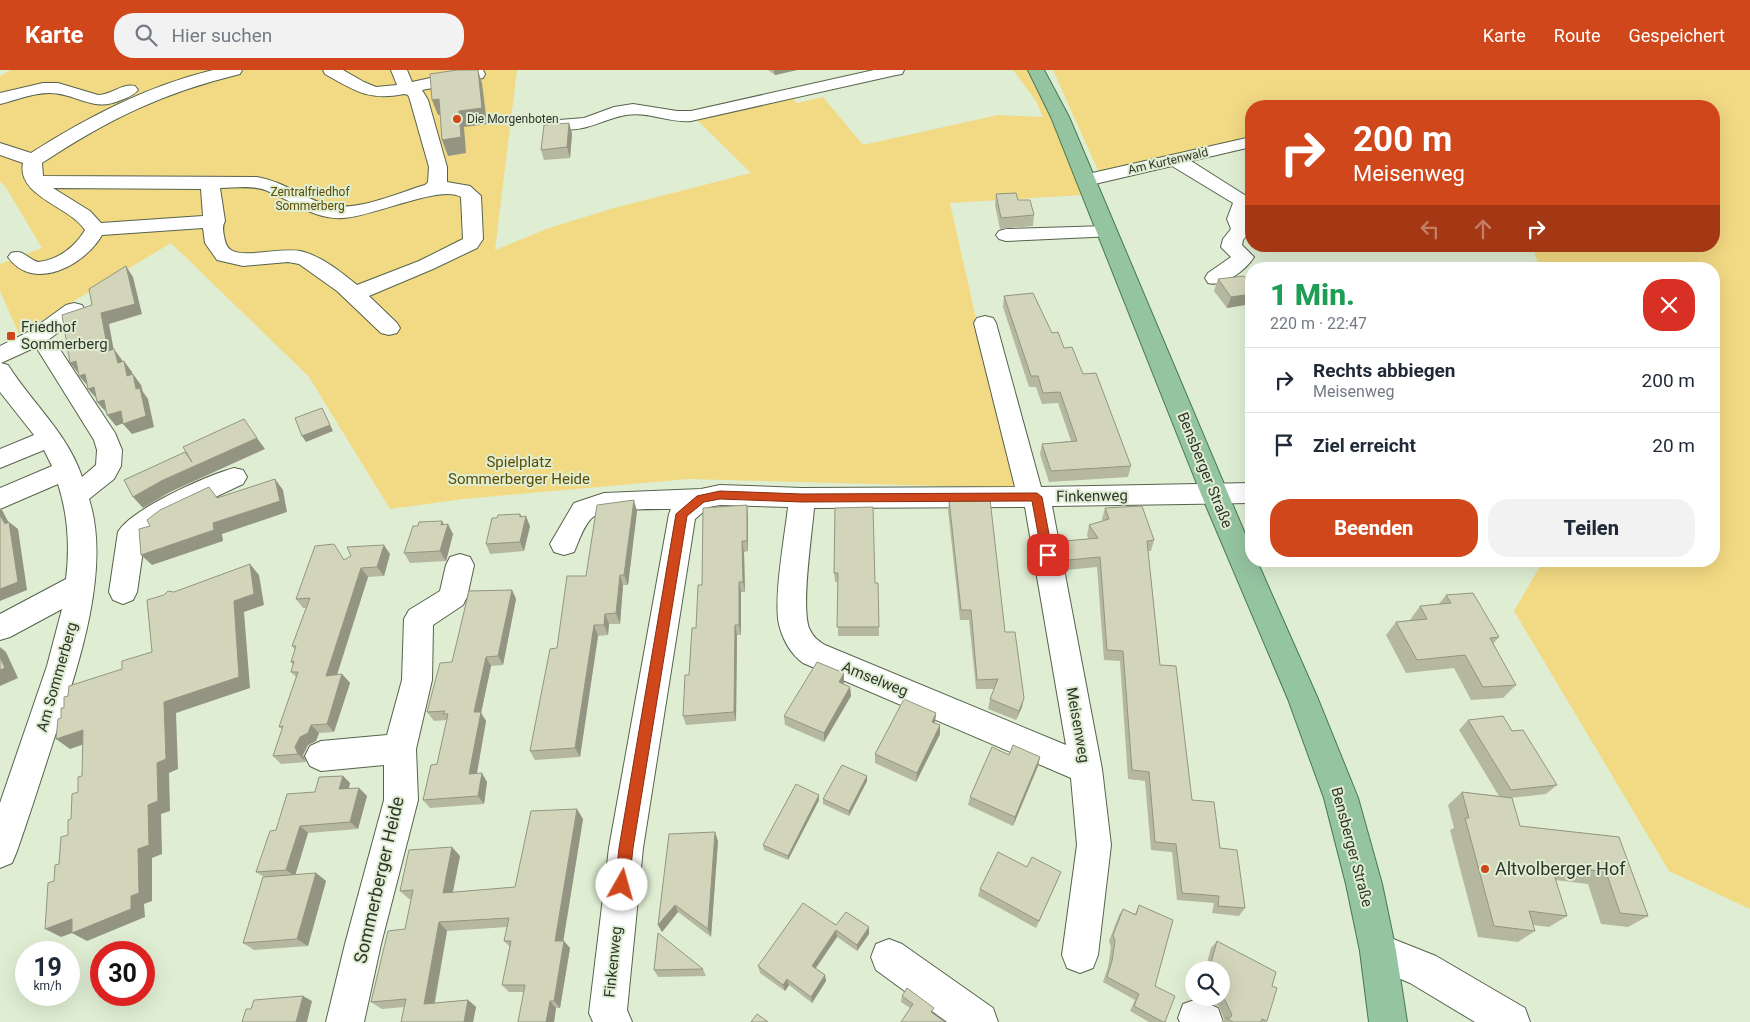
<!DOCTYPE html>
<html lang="de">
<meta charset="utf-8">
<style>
:root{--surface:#fff;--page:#f2f2f3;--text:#1f2937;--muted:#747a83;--line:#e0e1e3;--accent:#cf471a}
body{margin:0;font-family:Roboto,sans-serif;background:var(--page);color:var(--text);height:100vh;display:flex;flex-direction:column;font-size:19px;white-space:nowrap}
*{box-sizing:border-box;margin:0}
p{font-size:16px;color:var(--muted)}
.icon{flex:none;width:28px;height:28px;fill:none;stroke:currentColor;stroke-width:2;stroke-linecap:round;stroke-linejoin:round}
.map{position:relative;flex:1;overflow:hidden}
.side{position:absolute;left:1245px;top:192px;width:475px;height:305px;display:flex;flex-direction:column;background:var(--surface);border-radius:20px;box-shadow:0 5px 20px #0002}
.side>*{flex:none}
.top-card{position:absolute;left:1245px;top:30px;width:475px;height:152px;border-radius:20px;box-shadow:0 5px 20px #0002;background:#cf471a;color:#fff;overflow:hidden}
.tools{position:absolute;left:1185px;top:891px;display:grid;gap:10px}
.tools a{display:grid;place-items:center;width:45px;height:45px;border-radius:50%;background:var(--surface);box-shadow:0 5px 20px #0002;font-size:25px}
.speed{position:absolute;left:15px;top:871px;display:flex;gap:10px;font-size:25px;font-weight:700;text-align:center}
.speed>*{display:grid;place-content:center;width:65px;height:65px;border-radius:50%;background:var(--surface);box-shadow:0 5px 20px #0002;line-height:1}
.speed small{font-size:12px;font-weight:400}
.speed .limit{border:8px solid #d22;background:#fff;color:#111}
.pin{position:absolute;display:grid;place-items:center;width:42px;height:42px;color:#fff;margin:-21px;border-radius:10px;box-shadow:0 2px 8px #0006}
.me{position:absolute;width:55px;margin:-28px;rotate:7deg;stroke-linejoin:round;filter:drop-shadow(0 0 4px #0008)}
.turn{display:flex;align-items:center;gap:18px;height:105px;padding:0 25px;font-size:22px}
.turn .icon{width:65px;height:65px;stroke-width:2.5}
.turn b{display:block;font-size:35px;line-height:42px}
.lanes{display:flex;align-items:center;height:48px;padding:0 25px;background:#0003;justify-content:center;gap:25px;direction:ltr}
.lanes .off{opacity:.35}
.round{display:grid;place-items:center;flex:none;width:52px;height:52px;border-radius:20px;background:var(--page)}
.summary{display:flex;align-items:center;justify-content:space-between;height:85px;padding:0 25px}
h1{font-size:30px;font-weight:800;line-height:38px;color:#1e9e55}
.button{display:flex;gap:10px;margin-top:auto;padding:10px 25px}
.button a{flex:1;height:58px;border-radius:20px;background:var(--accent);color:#fff;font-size:20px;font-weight:800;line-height:58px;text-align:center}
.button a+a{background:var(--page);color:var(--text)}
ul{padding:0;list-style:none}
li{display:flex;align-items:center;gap:15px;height:65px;padding:0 25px;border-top:1px solid var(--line)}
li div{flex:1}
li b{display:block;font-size:19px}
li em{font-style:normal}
header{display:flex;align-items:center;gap:30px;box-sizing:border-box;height:70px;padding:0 25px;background:var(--accent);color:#fff}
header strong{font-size:24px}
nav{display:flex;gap:28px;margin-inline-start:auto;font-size:18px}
.search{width:350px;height:45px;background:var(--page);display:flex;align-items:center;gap:12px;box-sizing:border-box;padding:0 18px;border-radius:20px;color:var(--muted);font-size:19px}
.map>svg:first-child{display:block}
</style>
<header>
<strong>Karte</strong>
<div class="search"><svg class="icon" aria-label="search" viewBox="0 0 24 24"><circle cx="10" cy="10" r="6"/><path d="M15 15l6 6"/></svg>Hier suchen</div>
<nav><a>Karte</a><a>Route</a><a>Gespeichert</a></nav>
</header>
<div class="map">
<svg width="1750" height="952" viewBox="0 0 1750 952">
<rect width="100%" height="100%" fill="#dfeed3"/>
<g fill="#f2d983">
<polygon points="11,0 517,0 495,180 549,158 614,138 751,103 695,48 790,26 797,33 823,27 863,75 998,45 1043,47 1036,31 1013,0 1028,0 1049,43 1083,125 950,133 1014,418 689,409 463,429 390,439 309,307 171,173 19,264 0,221 0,194 42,178 5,116 0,112 0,6"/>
<polygon points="1053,0 1750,0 1750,839 1669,801 1514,541 1543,491 1714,491 1714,199 1540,199 1532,176 1714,176 1714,36 1251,36 1251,71 1160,96 1101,107"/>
</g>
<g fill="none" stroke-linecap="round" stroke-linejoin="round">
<defs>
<g id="minor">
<path d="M213 0H242L240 4C162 23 109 49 42 93L43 106 257 107C282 111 300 126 324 134 353 144 397 123 425 115L428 112 429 97 410 30 408 25 404 24C369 31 355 21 325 4L323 0H343L364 12 376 17 397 15 391 0H407L412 12 467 0H483L485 4 483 8 422 20 428 30 447 97V112L470 116 481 126 483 169 477 178 433 199 369 226 397 253 400 258 397 263 389 265 381 263 337 221 299 194 288 192 243 196 217 190 205 173 203 158 102 165C85 195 33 223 8 187L11 183C24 179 26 188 38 192 58 190 75 177 85 160 71 137 16 126 23 93L0 85V73L31 83C88 47 147 16 213 0ZM53 118 201 119 203 146 101 153 90 141ZM220 118C234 118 252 115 265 120 292 130 313 150 343 148 372 147 441 114 461 127L463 169 419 191 357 215C341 202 324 188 304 182 285 176 244 189 231 180 226 177 225 171 224 166 223 161 222 156 225 151Z"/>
<path d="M874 0H904L902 4 896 5 691 51C669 53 648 41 626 45 602 49 584 64 559 58L556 54 559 50 584 48 614 37 633 34 677 41H691Z"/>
<path d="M43 13H58L98 25C112 25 121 13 135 16L138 20C134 25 127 28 121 30 92 43 77 23 49 23 32 23 17 30 0 34V23Z"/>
<path d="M1251 67V77L1191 91 1251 129 1247 149 1251 160 1243 170 1242 175 1254 187C1246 200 1224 217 1208 213L1205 208 1208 203 1231 187 1221 177 1223 169 1231 159 1227 149 1233 133 1172 96 1086 116 1079 114 1076 110 1079 106Z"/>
<polygon points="1107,156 1114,158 1117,162 1114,166 1006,171 999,169 996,165 999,161 1006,159"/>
<path d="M74 233 82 235 85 240 82 245 48 270 55 272 115 363 122 380 121 396 114 409 89 429C112 500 77 600 54 669 42 706 30 744 17 781L12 793 0 798V733L47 596 62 539 10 567 0 570V544L66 509C70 477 68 445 58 414L0 439V418L52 396 44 380 0 398V379L34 365 0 322V276L30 261 66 235ZM36 277 94 370 97 380 96 395 82 407C68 364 32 333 8 295L1 293Z"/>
<path d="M985 246 993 248 996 253 1041 417 1251 413V433L1052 436 1102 699 1111 775 1098 885 1093 898 1080 903 1067 898 1062 885 1077 775 1071 708 803 593C792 585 784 572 780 558 772 535 785 465 788 437L720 435 709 437 695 449 643 778 627 940 632 952H593L589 943 609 778 669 444 671 439C656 439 604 438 593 447 584 454 579 471 574 482L564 485 554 482 550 474 574 433 604 423 701 419 720 415 802 418 1015 417 974 253 977 248ZM1025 437 1066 675 825 575C817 570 813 567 809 558 801 536 812 464 814 438Z"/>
<path d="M234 398 243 400 247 407 243 414 169 449 145 467 137 522 133 530 123 534 113 530 109 522 118 462C131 439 208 405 234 398Z"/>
<polygon points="460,484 470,487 474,495 467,527 463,535 433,555 432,610 416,679 418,730 381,874 364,952 326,952 345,874 384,730 384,695 321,701 310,696 305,686 310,676 321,671 387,665 402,610 404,549 409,540 440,521 446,495 450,487"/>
<polygon points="1378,863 1436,886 1525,938 1530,952 1475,952 1410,913 1365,894 1360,881 1365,868"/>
<polygon points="889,869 902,874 993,938 998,952 947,952 876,900 871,887 876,874"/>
<polygon points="1197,929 1218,938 1223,952 1180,952 1178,948 1183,934"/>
</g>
<polygon id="major" points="1028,0 1044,0 1069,47 1251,478 1251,491 1257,491 1318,629 1358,728 1382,814 1396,881 1407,952 1369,952 1360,881 1346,814 1324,728 1288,629 1201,424 1051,47"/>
</defs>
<use href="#minor" stroke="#56634c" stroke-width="2"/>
<use href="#major" stroke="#447950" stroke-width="2"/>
<use href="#minor" fill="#fff" fill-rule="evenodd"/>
<use href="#major" fill="#95c4a1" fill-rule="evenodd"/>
</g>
<g fill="#b5b79f">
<polygon points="768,0 797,0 775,5"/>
<polygon points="569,53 572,64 570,88 544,90 541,80"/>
<polygon points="996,124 1018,130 1034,145 1033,156 1000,159 995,135"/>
<polygon points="1218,209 1251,215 1251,234 1227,238 1214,221"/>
<polygon points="1004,226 1052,263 1064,278 1083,304 1131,396 1128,407 1049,412 1040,384 1042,374 1071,371 1058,333 1042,334 1036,317 1029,317 1003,237"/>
<polygon points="949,430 1005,562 1022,637 1016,650 988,639 990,629 994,619 976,619 969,550 960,550 948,440"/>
<polygon points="835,438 875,513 878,513 879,566 838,566 838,512 835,512 834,503"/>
<polygon points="1105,438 1154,470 1151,481 1148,481 1160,595 1192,730 1220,778 1245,838 1239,846 1212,843 1214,833 1177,830 1172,782 1151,780 1145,711 1128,709 1120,591 1104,590 1097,497 1066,500 1063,481 1065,471 1089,469 1087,466 1089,455 1103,451 1102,449"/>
<polygon points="637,441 628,515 623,515 620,554 609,554 608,565 598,566 580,687 535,690 530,681 557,578 586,506"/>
<polygon points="520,444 522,447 530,456 524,481 490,484 486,474 497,448"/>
<polygon points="748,446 748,481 744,482 745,522 741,522 741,565 737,565 736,651 686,655 683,646 702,515"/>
<polygon points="442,451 444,455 453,464 446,491 410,493 404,483 418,456"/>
<polygon points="390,484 384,506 368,507 337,605 342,604 350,613 334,662 319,663 316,671 308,675 303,685 306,692 281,694 273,686 282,659 279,657 296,607 291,602 293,595 291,592 295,580 292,576 306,538 303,538 296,529 344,490"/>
<polygon points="512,520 516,529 503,595 491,596 481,643 486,651 477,704 487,712 484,734 430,738 423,730 437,694 447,650 434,651 427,642"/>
<polygon points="1446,525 1499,567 1493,574 1516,615 1503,628 1471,630 1454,598 1406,603 1386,565 1396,552 1410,550 1420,536 1439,534"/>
<polygon points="844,603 844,613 843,614 850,617 851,626 824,672 785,655 784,646"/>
<polygon points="936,643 935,653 940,664 916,712 875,693 875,684"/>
<polygon points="1468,650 1512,661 1557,715 1546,724 1510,728 1520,756 1619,767 1648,846 1628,857 1601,854 1588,814 1555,810 1567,846 1549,857 1533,855 1535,861 1518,872 1478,867 1450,760 1454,758 1448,735 1462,722 1499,726 1459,660"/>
<polygon points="1009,685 1040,687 1038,696 1013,756 968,735 970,727"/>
<polygon points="343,706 350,713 349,719 359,718 367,726 358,759 308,763 295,805 316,803 326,811 308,876 254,880 243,873 264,807 256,802 276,760 315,722"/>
<polygon points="867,706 867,711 849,746 823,734 823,729"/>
<polygon points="819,730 788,790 764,780 763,775"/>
<polygon points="583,749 563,871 570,878 560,938 556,938 554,952 518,952 524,922 509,922 502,915 510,877 504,871 507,857 447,861 435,933 468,930 476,937 473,952 401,952 404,937 382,939 371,932 405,859 411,829 409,829 400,821 460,786 453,822 515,817"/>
<polygon points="718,771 711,867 678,842 662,862 658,855"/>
<polygon points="1027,797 1058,810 1036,858 978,826 980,819"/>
<polygon points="1139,835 1155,916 1165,952 1149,952 1130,941 1135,930 1103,912 1108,897 1111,877 1109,871 1119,845 1123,839 1135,844"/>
<polygon points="836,855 869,864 857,881 837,867 816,898 825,905 826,911 812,933 789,915 785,921 760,903 758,896"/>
<polygon points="1217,871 1272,916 1267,951 1266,952 1221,952 1224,949 1219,936 1198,928 1221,928 1221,900 1205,900 1211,878"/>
<polygon points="703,899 706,906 658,907 654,900"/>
<polygon points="902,926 933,943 910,938 901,932"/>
</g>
<g fill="#939582">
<polygon points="478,0 482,13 487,54 464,57 466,83 448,86 442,70 459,41"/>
<polygon points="774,0 797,0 775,5"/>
<polygon points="439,29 445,44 438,45 432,30"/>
<polygon points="569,53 572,64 570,88 567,77"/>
<polygon points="126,196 133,207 142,244 109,254 116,292 108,281 101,243"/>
<polygon points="1251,224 1251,234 1227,238 1231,227"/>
<polygon points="114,279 122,290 126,304 118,293"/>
<polygon points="76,291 79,304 70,293"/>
<polygon points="124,291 132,302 135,317 127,306"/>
<polygon points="85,304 88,316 79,306"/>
<polygon points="133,304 141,315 143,322 148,329 154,357 132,364 123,354 136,319"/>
<polygon points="94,317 97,329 88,319"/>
<polygon points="104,330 106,342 97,332"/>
<polygon points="322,338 333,361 306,372 302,366"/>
<polygon points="121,341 129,351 116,356 107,345"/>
<polygon points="257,368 265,379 170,422 143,438 133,427 161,411"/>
<polygon points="275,409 283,420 287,442 222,464 223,471 152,495 141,485 213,453"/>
<polygon points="634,430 637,441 628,515 624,505"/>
<polygon points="747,435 748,446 748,481 747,471"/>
<polygon points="0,438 2,440 10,455 9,452 18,459 27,520 0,531 0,519 5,454 0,445"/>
<polygon points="520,444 524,452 526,446 530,456 524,481 520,472"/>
<polygon points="442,451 446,459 448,454 453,464 446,491 440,481 441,455"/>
<polygon points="742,471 744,482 745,522 743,512"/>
<polygon points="384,475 390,484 384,506 377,497"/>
<polygon points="250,494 259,505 264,535 244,542 250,618 176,643 178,699 169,703 170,741 161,744 162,784 152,788 152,831 144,834 145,847 87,871 72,863 75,862 61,867 45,859 131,826 138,779 157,693 164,632 234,531"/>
<polygon points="361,498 368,507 334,614 326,606"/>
<polygon points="620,505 623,515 620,554 616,543"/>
<polygon points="739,512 741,522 741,565 739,555"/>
<polygon points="512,520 516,529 503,595 498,586"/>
<polygon points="605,544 609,554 608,565 604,555"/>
<polygon points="594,555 598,566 580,687 575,678"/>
<polygon points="735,555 737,565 736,651 734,642"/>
<polygon points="0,577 6,582 18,608 0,616"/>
<polygon points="486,587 491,596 481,643 486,651 475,713 469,704 474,642"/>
<polygon points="844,603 844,613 839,621 839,612"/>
<polygon points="342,604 350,613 334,662 327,654"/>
<polygon points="850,617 851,626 824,672 824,663"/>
<polygon points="1024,628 1022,637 1016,650 1019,641"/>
<polygon points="936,643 935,652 931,660 932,652"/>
<polygon points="311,655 319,663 316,671 308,675 303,685 306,692 298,684 295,677 300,667"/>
<polygon points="940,655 940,664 916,712 917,703"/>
<polygon points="83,660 96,670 70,679 56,669"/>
<polygon points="1040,687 1038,696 1013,756 1015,747"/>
<polygon points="482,703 487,712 484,734 478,726"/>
<polygon points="343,706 350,713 346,727 339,719"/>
<polygon points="867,706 867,711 849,746 849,741"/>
<polygon points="359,718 367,726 358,759 350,752"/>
<polygon points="819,725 819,730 788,790 788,786"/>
<polygon points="577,739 583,749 562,879 555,871"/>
<polygon points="300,756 308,763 295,806 286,800"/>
<polygon points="715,762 718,771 711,867 708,859"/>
<polygon points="452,777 460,786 451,831 443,823"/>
<polygon points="316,803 326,811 308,876 297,869"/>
<polygon points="675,835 678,842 662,862 658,855"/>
<polygon points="439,852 447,861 433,940 424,934"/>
<polygon points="869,857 869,864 857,881 857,875"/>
<polygon points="836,860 837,867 813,902 812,896"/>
<polygon points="564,871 570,878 560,938 554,931"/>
<polygon points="825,905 826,911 812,933 811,927"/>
<polygon points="787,909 789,915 785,921 783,915"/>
<polygon points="303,926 312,931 307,952 296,952"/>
<polygon points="468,930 476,937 473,952 464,952"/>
<polygon points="550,931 556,938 554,952 546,952"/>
</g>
<g fill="#d2d5b9" stroke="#939582">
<polygon points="457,0 478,0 482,38 459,41 461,67 442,70 439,29 432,30 430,4"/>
<polygon points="569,53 567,77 541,80 544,55"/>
<polygon points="1016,123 1018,130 1030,130 1034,145 1001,148 996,124"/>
<polygon points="126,196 135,234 101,243 108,281 114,279 118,293 124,291 127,306 133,304 136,319 140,318 146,346 123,354 121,341 107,345 104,330 97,332 94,317 88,319 85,304 79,306 76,291 70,293 62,245 92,235 89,219"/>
<polygon points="1244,206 1251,215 1251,224 1231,227 1218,209"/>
<polygon points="1033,223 1052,263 1058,262 1064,278 1072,277 1083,304 1096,303 1131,396 1051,401 1042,374 1077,371 1060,322 1043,323 1038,306 1031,306 1004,226"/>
<polygon points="322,338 330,355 302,366 295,348"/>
<polygon points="244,349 257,368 161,411 133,427 124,410 185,382 192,392 183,377"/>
<polygon points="275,409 280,431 213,453 214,460 141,485 139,459 150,456 147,450 160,440 209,417 217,428"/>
<polygon points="990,429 1005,562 1015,562 1024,628 1019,641 990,629 998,609 977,610 971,540 961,540 949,430"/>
<polygon points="634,430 624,505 620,505 616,543 605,544 604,555 594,555 575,678 530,681 550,579 557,578 567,506 586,506 597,435"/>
<polygon points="747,435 747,471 742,471 743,512 739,512 739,555 735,555 734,642 683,646 685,605 689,605 692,558 696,558 698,515 702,515 703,438"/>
<polygon points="1142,436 1154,470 1147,471 1160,595 1176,596 1192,730 1214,732 1220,778 1237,780 1245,838 1218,836 1219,826 1182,823 1176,774 1155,772 1149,702 1132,700 1123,581 1107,580 1100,487 1069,490 1065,471 1098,468 1089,455 1109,449 1105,438"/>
<polygon points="873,437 875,513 878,513 879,557 837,557 838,503 834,503 835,438"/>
<polygon points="520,444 520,447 526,446 520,472 486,474 492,448 497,448 498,445"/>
<polygon points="0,445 5,454 9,452 18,512 0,519"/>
<polygon points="442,451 441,455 448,454 440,481 404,483 413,456 418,456 419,452"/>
<polygon points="334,474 344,490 351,486 347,477 384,475 377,497 361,498 326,606 342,604 327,654 311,655 308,663 300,667 295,677 298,684 273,686 283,656 279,657 298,602 291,602 294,591 291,592 296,576 292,576 310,528 296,529 315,476"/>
<polygon points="250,494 254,524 234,531 239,607 164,632 166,689 157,693 158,731 148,735 149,775 138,779 139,823 131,826 131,839 72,863 72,849 45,859 48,813 54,811 55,795 59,794 61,767 68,765 68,750 71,749 72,724 78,722 78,707 82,706 83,660 56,669 58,649 61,648 61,638 64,638 64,627 68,626 69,616 122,599 122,591 152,582 147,530 164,525 168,521 174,522"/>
<polygon points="512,520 498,586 486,587 474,642 481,642 469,704 482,703 478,726 423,730 431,695 437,694 448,644 443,644 445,641 427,642 440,593 452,592 469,521"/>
<polygon points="1473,523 1499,567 1490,568 1516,615 1483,617 1465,585 1417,590 1396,552 1427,549 1420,536 1451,533 1446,525"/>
<polygon points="0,587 5,598 0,600"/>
<polygon points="817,592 844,603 839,612 850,617 824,663 784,646"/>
<polygon points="904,629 936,643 932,652 940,655 917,703 875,684"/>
<polygon points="1503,646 1512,661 1523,660 1557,715 1511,720 1468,650"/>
<polygon points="1013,675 1040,687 1015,747 970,727 992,677 1009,685"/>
<polygon points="842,695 867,706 849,741 823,729"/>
<polygon points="343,706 339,719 359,718 350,752 300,756 286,800 256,802 270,761 276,760 287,724 315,722 319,707"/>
<polygon points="796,714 819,725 788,786 763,775"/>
<polygon points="1462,722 1512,728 1520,756 1619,767 1648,846 1620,843 1606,802 1551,795 1567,846 1529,841 1535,861 1494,856 1465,748 1469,748"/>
<polygon points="577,739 555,871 564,871 554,931 550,931 546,952 518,952 525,915 502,915 511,871 504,871 509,848 439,852 424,934 468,930 464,952 401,952 406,929 371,932 388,861 405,859 413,820 400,821 409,780 452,777 443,823 515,817 531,741"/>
<polygon points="715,762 708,859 675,835 658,855 669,764"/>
<polygon points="998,782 1027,797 1032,787 1061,802 1039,851 980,819"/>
<polygon points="316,803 297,869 243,873 263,807"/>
<polygon points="803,833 836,855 846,842 869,857 857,875 836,860 812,896 825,905 811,927 787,909 783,915 758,896"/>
<polygon points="1139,835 1173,850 1155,916 1175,926 1165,952 1163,952 1134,936 1139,924 1107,907 1112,891 1115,871 1113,865 1123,839 1136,845"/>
<polygon points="658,863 703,899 654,900"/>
<polygon points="1217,871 1276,902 1272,916 1277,918 1267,951 1262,949 1261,952 1233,952 1226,948 1230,948 1232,945 1225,930 1219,928 1221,928 1221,900 1209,900"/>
<polygon points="907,918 934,938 931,942 945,952 901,952 913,934 902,926"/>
<polygon points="303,926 296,952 242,952 246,939 251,939 254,930"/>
<polygon points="757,944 768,952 751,952"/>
</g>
<polygon fill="#cf471a" stroke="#872e11" points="720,421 802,424 1037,423 1042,427 1053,485 1048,490 1042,485 1032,431 802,432 720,429 704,432 687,446 633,778 629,815 627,820 622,822 617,820 615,815 619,778 676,444 697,426"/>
<g fill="#cf471a" stroke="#dfeed3" stroke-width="2">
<circle cx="457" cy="49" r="5"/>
<rect x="6" y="261" width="10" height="10" rx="2.5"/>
<circle cx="1485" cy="799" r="5"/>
</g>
<g text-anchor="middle" stroke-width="4" stroke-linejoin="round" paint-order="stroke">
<g font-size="12" fill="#30362c" stroke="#dfeed3" text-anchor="start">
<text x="467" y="53">Die Morgenboten</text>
</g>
<g font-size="12" fill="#30362c" stroke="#dfeed3">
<text transform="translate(1168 91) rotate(-13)" y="4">Am Kurtenwald</text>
</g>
<g font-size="12" fill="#5e4c00" stroke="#dfeed3">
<text x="310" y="126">Zentralfriedhof<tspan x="310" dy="14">Sommerberg</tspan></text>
</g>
<g font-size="15" fill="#30362c" stroke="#dfeed3" text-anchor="start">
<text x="21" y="262">Friedhof<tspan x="21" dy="17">Sommerberg</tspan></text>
</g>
<g font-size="15" fill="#5e4c00" stroke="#dfeed3">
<text x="519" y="397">Spielplatz<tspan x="519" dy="17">Sommerberger Heide</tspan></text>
</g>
<g font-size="15" fill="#30362c" stroke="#dfeed3">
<text transform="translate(1205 400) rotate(68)" y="5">Bensberger Straße</text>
<text transform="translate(1092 426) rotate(-1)" y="5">Finkenweg</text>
<text transform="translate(57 607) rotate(-74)" y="5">Am Sommerberg</text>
<text transform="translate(875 609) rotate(22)" y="5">Amselweg</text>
<text transform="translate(1078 655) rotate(80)" y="5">Meisenweg</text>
<text transform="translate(1352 777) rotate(75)" y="5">Bensberger Straße</text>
<text transform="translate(613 892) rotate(-84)" y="5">Finkenweg</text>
</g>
<g font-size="18" fill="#30362c" stroke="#dfeed3" text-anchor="start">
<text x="1495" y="805">Altvolberger Hof</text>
</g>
<g font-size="18" fill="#30362c" stroke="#dfeed3">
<text transform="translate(379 810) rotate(-77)" y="6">Sommerberger Heide</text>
</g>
</g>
</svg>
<div class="tools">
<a><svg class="icon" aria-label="search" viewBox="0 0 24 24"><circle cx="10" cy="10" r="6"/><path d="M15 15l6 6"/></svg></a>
</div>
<div class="speed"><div>19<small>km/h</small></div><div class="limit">30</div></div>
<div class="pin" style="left:1048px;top:485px;background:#d93025"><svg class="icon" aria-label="arrive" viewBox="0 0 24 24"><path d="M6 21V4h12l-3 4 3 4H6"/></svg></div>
<svg class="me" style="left:622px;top:815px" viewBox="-20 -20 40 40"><circle r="19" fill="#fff"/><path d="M0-13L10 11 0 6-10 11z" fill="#cf471a"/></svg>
<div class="top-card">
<div class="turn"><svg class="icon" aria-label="right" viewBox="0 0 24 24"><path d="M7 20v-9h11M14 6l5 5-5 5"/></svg><div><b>200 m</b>Meisenweg</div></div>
<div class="lanes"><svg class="icon off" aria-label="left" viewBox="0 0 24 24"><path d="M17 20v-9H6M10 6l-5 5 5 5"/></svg><svg class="icon off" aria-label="ahead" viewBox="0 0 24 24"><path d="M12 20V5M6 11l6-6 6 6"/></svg><svg class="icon" aria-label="right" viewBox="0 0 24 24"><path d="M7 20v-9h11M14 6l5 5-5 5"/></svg></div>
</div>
<section class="side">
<div class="summary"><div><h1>1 Min.</h1><p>220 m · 22:47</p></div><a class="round" style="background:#d93025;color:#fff"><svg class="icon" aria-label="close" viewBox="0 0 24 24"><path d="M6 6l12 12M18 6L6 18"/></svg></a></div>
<ul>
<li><svg class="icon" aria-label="right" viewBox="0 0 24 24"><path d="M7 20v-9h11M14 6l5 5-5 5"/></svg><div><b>Rechts abbiegen</b><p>Meisenweg</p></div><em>200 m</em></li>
<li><svg class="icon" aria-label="arrive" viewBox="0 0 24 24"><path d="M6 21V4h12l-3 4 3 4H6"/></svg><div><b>Ziel erreicht</b></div><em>20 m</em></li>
</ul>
<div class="button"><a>Beenden</a><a>Teilen</a></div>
</section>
</div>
